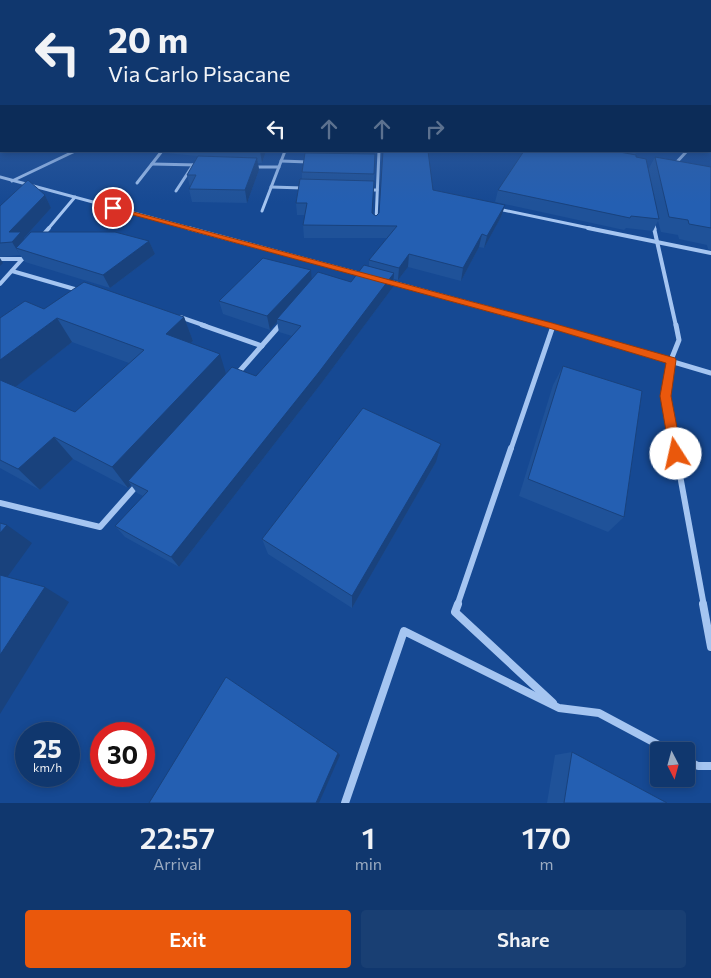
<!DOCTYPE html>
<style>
:root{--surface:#10376e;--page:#193f73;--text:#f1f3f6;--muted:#9cacc2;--line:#305181;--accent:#ea580c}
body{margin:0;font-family:Commissioner,sans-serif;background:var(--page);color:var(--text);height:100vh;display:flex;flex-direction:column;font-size:19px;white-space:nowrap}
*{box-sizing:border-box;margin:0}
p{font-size:16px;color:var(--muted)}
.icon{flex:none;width:28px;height:28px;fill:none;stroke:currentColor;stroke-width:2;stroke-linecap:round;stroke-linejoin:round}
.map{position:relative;height:803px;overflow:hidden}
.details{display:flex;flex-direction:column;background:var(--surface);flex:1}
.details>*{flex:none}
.hud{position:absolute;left:0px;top:0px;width:711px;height:152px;box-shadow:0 2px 8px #0003,0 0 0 1px var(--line);background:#10376e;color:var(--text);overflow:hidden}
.needle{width:32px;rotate:174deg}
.buttons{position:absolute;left:650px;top:742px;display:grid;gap:10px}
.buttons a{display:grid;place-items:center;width:45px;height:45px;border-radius:5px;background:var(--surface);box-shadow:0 2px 8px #0003,0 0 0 1px var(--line);font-size:25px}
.speed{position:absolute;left:15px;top:722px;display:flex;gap:10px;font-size:25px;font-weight:700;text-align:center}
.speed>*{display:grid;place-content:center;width:65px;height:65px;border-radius:50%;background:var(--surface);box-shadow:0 2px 8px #0003,0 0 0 1px var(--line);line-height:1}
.speed small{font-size:12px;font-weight:400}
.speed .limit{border:8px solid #d22;background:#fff;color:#111}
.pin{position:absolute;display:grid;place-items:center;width:42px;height:42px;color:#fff;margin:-21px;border:2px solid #fff;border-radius:50%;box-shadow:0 1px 5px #0007}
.me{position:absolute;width:55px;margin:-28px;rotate:350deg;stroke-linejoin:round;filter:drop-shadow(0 0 4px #0008)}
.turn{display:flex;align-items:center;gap:18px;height:105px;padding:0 25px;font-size:22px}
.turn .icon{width:65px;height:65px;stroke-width:2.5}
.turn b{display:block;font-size:35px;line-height:42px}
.lanes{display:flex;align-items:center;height:48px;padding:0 25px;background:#0003;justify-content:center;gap:25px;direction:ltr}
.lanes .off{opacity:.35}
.eta{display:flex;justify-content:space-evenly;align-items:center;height:85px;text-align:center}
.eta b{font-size:30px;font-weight:600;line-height:35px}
.button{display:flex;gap:10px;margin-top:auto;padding:10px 25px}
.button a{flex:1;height:58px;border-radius:5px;background:var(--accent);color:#fff;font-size:20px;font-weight:600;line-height:58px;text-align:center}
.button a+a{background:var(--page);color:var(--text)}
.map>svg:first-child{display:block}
</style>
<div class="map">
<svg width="711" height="803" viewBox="0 0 711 803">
<rect width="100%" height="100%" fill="#164993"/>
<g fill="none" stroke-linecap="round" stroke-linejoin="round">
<rect fill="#97c0f4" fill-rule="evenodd" x="710" y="103" width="1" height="2"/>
<polyline stroke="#a5c5f1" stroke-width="2.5" points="73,152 75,151"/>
<g stroke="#a5c5f1" stroke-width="3">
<polyline points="281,161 308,162"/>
<polyline points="152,164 198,165"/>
<polyline points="674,165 687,151"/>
<polyline points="252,167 279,167"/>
<polyline points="0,177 193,229"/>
<polyline points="12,181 75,151"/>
<polyline points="137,183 162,151"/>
<polyline points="271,187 303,188"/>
<polyline points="367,190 377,190"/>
<polyline points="176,191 193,165"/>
<polyline points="498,209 594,229"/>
<polyline points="262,211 285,151"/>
<polyline points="376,221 379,151"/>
<polyline points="653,221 655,229"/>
<polyline points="48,229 75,197"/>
</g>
<g stroke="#a5c5f1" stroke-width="4">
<polyline points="188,228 364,275"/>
<polyline points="588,228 711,253"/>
<polyline points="654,228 676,326"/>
<polyline points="41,237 49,228"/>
<polyline points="0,259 22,259"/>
<polyline points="12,271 78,290"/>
<polyline points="387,281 554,326"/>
<polyline points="0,284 26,255"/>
<polyline points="180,317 206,326"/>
<polyline points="279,326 283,322"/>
</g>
<g stroke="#a5c5f1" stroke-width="5">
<polyline points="202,325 262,346"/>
<polyline points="549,325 711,373"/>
<polyline points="237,374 280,325"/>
<polyline points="511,449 553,326"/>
<polyline points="676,449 666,396 671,360 679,340 676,325"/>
</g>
<g stroke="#a5c5f1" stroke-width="6">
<polyline points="675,448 704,606"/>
<polyline points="0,503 100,527 138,484"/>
<polyline points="457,606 511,448"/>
</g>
<g stroke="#a5c5f1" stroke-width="8">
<polyline points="458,604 455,612 553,703"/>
<polyline points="703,604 711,647"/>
<polyline points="686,760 698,766 711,766"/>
<polyline points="345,803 404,631 559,708 599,713 670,751"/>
</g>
</g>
<g fill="#1f5299" fill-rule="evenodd">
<rect x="0" y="91" width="1" height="48"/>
<polygon points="142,151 158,151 157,152"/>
<polygon points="164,151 266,151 262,163 258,163 259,170 247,203 192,202 189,189 190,187 187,175 198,156 165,153"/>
<path d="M307 151H376L372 213 376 216 379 213 382 162 381 151H428L433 190 505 205 501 217 484 248 479 247 461 281 408 267 398 280 394 279 393 287 320 385 179 567 125 537 115 526 143 496 137 493 131 485 128 488 73 459 40 490 0 468V318L44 309 184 317 193 341 191 343 226 373 256 376 292 336 279 332 277 322 270 330 223 314 219 301 311 279 351 282 369 267V260L387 238H304L303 225 305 215H297L296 203 302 180V172ZM72 342 129 363 75 412 16 386Z"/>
<polygon points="524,151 637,151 635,155 636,157 648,170 655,157 711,167 711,250 708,249 707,245 679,239 678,235 661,232 658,221 653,231 626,228 624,230 495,202 498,190"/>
<polygon points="45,195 51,208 24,238 25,239 149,241 155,254 110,288 25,262 20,255 0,257 0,206"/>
<polygon points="563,366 624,517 608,532 519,496 553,385"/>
<polygon points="436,462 352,608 268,554 262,539"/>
<polygon points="572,752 667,803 547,803 555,755"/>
</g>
<g fill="#19427d">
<polygon points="260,151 266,151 262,163"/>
<polygon points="257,158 259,170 247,203 245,190"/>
<polygon points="45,195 51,208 24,238 29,246 16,248 20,255 12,242 9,232"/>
<polygon points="505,205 501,217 484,248 487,236"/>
<polygon points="482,234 479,247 461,281 463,268"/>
<polygon points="149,241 155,254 110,288 103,275"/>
<polygon points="409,254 408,267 398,280 399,268"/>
<polygon points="0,258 3,263 0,266"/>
<polygon points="311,270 312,284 277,319 277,322 270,330 267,316"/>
<polygon points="394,273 393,287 320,385 179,567 171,557"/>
<polygon points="184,317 193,341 176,357 166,334"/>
<polygon points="57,318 72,342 4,396 0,391 0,360"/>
<polygon points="220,354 227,377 128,481 131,485 128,488 112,467"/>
<polygon points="54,437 73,459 40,490 18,469"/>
<polygon points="441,444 436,462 352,608 352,596"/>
<polygon points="7,525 32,543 3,583 0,582 0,533"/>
<polygon points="45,587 69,602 0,714 0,655"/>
<polygon points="338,753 340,755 319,803 316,803"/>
</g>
<g fill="#245fb2" stroke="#19427d">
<rect x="0" y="91" width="1" height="37"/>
<polygon points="383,151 428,151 433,190 505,205 487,236 482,234 463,268 409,254 399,268 369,260 397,226 303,225 307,203 296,203 300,179 374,181 372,213 376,216 379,213"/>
<polygon points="524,151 614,151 636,155 636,157 646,159 659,219 631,216 630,218 498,190"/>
<polygon points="305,153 375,154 374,174 302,172"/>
<polygon points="198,156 257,158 245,190 189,189 196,175 187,175"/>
<polygon points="655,157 711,167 711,228 689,224 688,220 669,217"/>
<polygon points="28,180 45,195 9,232 21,232 12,242 0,243 0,206"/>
<polygon points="31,232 115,232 149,241 103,275 16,248"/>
<polygon points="263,258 311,270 267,316 219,301"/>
<polygon points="364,265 394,273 319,372 171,557 115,526 148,491 128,481 232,367 256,376 301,326 277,319 318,272 351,282"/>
<polygon points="84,282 184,317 166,334 220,354 112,467 54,437 18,469 0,460 0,380 75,412 144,350 57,318 0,360 0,318 25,301 44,309"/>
<polygon points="563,366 642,391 624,517 528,479"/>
<polygon points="363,408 441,444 352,596 262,539"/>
<polygon points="0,523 7,525 0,533"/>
<polygon points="0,575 45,587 0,655"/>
<polygon points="226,677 338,753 316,803 149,803"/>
<polygon points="572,752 667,803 564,803"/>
</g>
<linearGradient id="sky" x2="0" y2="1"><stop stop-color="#0c2851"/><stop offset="0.45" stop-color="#365f9e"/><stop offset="1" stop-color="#365f9e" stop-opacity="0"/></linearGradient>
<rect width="711" height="203" fill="url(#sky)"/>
<polygon fill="#ea580c" stroke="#983908" points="111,206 552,323 675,358 676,360 671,396 682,454 680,457 676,459 672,457 670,454 660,396 666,363 549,328 111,209"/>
</svg>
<div class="buttons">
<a><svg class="needle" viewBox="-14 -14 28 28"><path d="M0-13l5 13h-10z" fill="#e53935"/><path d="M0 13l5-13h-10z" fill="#9cacc2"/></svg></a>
</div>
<div class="speed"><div>25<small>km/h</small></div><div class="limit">30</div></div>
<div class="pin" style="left:113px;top:208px;background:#d93025"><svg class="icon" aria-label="arrive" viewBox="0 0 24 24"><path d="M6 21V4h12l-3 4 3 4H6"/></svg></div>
<svg class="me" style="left:676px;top:454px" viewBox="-20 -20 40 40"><circle r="19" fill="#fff"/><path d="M0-13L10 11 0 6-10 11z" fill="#ea580c"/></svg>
<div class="hud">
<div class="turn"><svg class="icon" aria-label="left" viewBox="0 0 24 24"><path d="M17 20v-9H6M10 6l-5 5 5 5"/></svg><div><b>20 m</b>Via Carlo Pisacane</div></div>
<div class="lanes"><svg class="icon" aria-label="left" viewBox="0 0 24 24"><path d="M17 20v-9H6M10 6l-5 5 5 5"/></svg><svg class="icon off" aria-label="ahead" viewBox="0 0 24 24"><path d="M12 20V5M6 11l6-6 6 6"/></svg><svg class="icon off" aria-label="ahead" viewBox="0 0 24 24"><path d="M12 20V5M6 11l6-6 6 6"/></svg><svg class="icon off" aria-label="right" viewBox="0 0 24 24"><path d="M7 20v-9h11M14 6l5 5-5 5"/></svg></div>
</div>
</div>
<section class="details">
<div class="eta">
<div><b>22:57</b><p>Arrival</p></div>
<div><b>1</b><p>min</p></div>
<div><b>170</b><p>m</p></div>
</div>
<div class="button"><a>Exit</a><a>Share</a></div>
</section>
